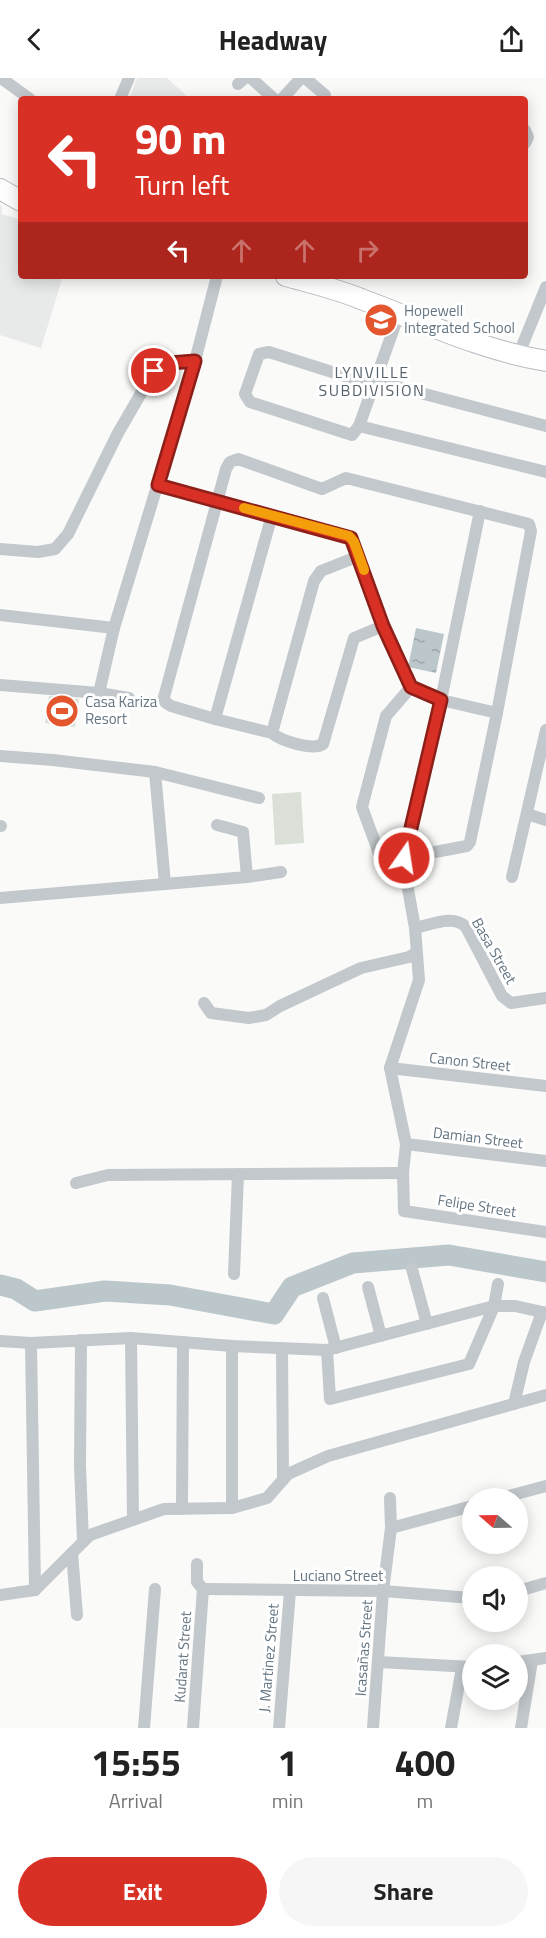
<!DOCTYPE html>
<meta charset="utf-8">
<style>
:root{--surface:#fff;--page:#f6f6f6;--text:#222;--muted:#767676;--accent:#d93025}
body{margin:0;font-family:"Titillium Web",sans-serif;background:var(--page);color:var(--text);height:100vh;display:flex;flex-direction:column;font-size:22px;white-space:nowrap}
*{box-sizing:border-box;margin:0}
p{font-size:20px;color:var(--muted)}
.icon{flex:none;width:33px;height:33px;fill:none;stroke:currentColor;stroke-width:2;stroke-linecap:round;stroke-linejoin:round}
.map{position:relative;height:1650px;overflow:hidden}
.drawer{display:flex;flex-direction:column;background:var(--surface);flex:1}
.drawer>*{flex:none}
.guide{position:absolute;left:18px;top:18px;width:510px;height:183px;border-radius:6px;box-shadow:0 3px 15px #0003;background:#d93025;color:#fff;overflow:hidden}
.needle{width:39px;rotate:290deg}
.controls{position:absolute;left:462px;top:1410px;display:grid;gap:12px}
.controls a{display:grid;place-items:center;width:66px;height:66px;border-radius:50%;background:var(--surface);box-shadow:0 3px 15px #0003;font-size:30px}
.pin{position:absolute;display:grid;place-items:center;width:51px;height:51px;color:#fff;margin:-26px;border:3px solid #fff;border-radius:50%;box-shadow:0 2px 6px #0007}
.me{position:absolute;width:66px;margin:-33px;rotate:13deg;stroke-linejoin:round;filter:drop-shadow(0 0 4px #0008)}
.turn{display:flex;align-items:center;gap:21px;height:126px;padding:0 18px;font-size:27px}
.turn .icon{width:78px;height:78px;stroke-width:2.5}
.turn b{display:block;font-size:42px;line-height:51px}
.lanes{display:flex;align-items:center;height:57px;padding:0 18px;background:#0003;justify-content:center;gap:30px;direction:ltr}
.lanes .off{opacity:.35}
.eta{display:flex;justify-content:space-evenly;align-items:center;height:102px;text-align:center}
.eta b{font-size:36px;font-weight:700;line-height:42px}
.primary-button{display:flex;gap:12px;margin-top:auto;padding:12px 18px}
.primary-button a{flex:1;height:69px;border-radius:36px;background:var(--accent);color:#fff;font-size:24px;font-weight:700;line-height:69px;text-align:center}
.primary-button a+a{background:var(--page);color:var(--text)}
header{display:flex;justify-content:space-between;align-items:center;height:78px;padding:0 18px;background:var(--surface);font-size:27px;font-weight:700}
.map>svg:first-child{display:block}
</style>
<header><svg class="icon" aria-label="back" viewBox="0 0 24 24"><path d="M15 5l-7 7 7 7"/></svg>Headway<svg class="icon" aria-label="share" viewBox="0 0 24 24"><path d="M12 15V3M7 8l5-5 5 5M5 13v7h14v-7"/></svg></header>
<div class="map">
<svg width="546" height="1650" viewBox="0 0 546 1650">
<defs>
<pattern id="water-ripples" width="26" height="14" patternUnits="userSpaceOnUse" patternTransform="scale(1.5)"><rect width="26" height="14" fill="#bbc7cb"/><path d="M2 4q2-2 4 0t4 0M15 11q2-2 4 0t4 0" fill="none" stroke="#9ca6aa"/></pattern>
</defs>
<rect width="100%" height="100%" fill="#fafaf8"/>
<g fill="#e8e9e9">
<polygon points="137,0 167,0 190,21 129,21"/>
<polygon points="0,127 2,128 2,136 21,142 21,198 63,198 41,270 0,257"/>
</g>
<g fill="#dadfd7">
<polygon points="49,618 79,621 75,649 45,645"/>
<polygon points="301,714 304,765 275,767 272,716"/>
</g>
<polygon fill="url(#water-ripples)" points="416,550 444,556 436,595 408,589"/>
<g fill="none" stroke-linecap="round" stroke-linejoin="round">
<polyline stroke="#bbc7cb" stroke-width="21" points="0,1207 16,1211 35,1223 105,1213 170,1217 274,1236 292,1209 353,1185 449,1177 546,1194"/>
<defs>
<g id="primary">
<polyline points="0,111 21,123"/>
<path d="M286 198C311 205 337 211 361 221 423 244 481 272 546 283"/>
</g>
</defs>
<use href="#primary" stroke="#b5babe" stroke-width="22"/>
<g stroke="#c3c8cc" stroke-width="12">
<polyline points="1,0 30,21"/>
<polyline points="251,0 274,21"/>
<polyline points="305,0 325,17"/>
<polyline points="238,6 245,0"/>
<polyline points="120,21 129,0"/>
<polyline points="282,21 301,0"/>
<polyline points="525,52 528,59 525,65"/>
<polyline points="518,278 546,209"/>
<polyline points="375,303 546,348"/>
<polyline points="373,307 269,274 259,276 245,316 250,324 352,357 359,348 399,236"/>
<polyline points="359,348 546,394"/>
<polyline points="158,407 351,460 383,548 411,609 441,622 497,635"/>
<polyline points="272,437 215,641 171,628 165,624 164,619 226,391 230,384 238,381 322,411 346,400 529,446 531,453 497,635 470,764 467,768 387,783 380,778 362,729 386,638 411,609"/>
<polyline points="0,471 38,474 55,471 68,456 118,355 154,293 170,285 195,283"/>
<path d="M359 478 321 493 314 503 272 655C281 663 313 673 323 666L354 560 383 548"/>
<polyline points="0,537 114,550"/>
<polyline points="0,607 99,615 114,550 195,283 217,198"/>
<polyline points="99,615 129,620"/>
<polyline points="215,641 272,655"/>
<polyline points="0,678 53,682 155,694 259,720"/>
<polyline points="155,694 165,806"/>
<polyline points="527,736 546,742"/>
<polyline points="0,748 1,748"/>
<polyline points="404,780 441,622 480,433"/>
<polyline points="247,799 281,794"/>
<polyline points="512,799 546,652"/>
<polyline points="408,811 415,850 419,902 390,990 406,1066 403,1095 404,1133 546,1154"/>
<polyline points="0,820 247,799 243,754 217,747"/>
<path d="M415 850C431 847 453 836 466 849L502 918 511 925 546 920"/>
<polyline points="204,925 211,935 249,940 266,937 280,928 361,890 409,879 416,875"/>
<polyline points="390,990 546,1008"/>
<polyline points="406,1066 546,1083"/>
<polyline points="76,1105 108,1097 403,1095"/>
<polyline points="412,1191 427,1246"/>
<polyline points="234,1196 238,1096"/>
<polyline points="368,1209 381,1258"/>
<polyline points="323,1220 336,1270"/>
<polyline points="131,1260 133,1442"/>
<polyline points="81,1262 80,1387 83,1464"/>
<polyline points="0,1263 31,1265 131,1260 232,1268 327,1272 494,1228 515,1228 546,1235"/>
<polyline points="31,1265 35,1512"/>
<polyline points="232,1268 232,1430"/>
<polyline points="282,1271 283,1402"/>
<polyline points="327,1272 330,1321 469,1286 494,1228 498,1206"/>
<polyline points="514,1326 524,1284 542,1234"/>
<polyline points="501,1420 546,1408"/>
<polyline points="182,1431 183,1264"/>
<polyline points="391,1450 472,1428"/>
<polyline points="72,1475 77,1537"/>
<polyline points="197,1486 197,1504 203,1511"/>
<polyline points="203,1511 383,1513 472,1520"/>
<polyline points="518,1513 546,1505"/>
<polyline points="0,1517 35,1512 90,1457 164,1431 232,1430 267,1420 288,1396 328,1378 546,1317"/>
<polyline points="378,1584 472,1589"/>
<polyline points="518,1584 546,1580"/>
<polyline points="144,1650 155,1511"/>
<polyline points="193,1650 203,1511"/>
<polyline points="279,1650 290,1513"/>
<polyline points="373,1650 383,1513 391,1450 390,1420"/>
<polyline points="451,1650 462,1590"/>
<polyline points="521,1650 532,1583"/>
</g>
<use href="#primary" stroke="#fff" stroke-width="20"/>
</g>
<g fill="none" stroke-linecap="round" stroke-linejoin="round">
<defs>
<polyline id="route" points="154,293 170,285 195,283 158,407 351,460 383,548 411,609 441,622 404,780"/>
</defs>
<use href="#route" stroke="#8d1f18" stroke-width="15"/>
<use href="#route" stroke="#d93025" stroke-width="10"/>
<polyline stroke="#f59e0b" stroke-width="10" points="244,430 349,458 354,464 364,492"/>
</g>
<defs>
<symbol id="school-disc" viewBox="-11 -11 22 22"><circle r="9.5" fill="#e4572e" stroke="#fff"/><path d="M0-5L7-2L0 1L-7-2ZM-4 1L0 2.5L4 1V4Q0 6-4 4Z" fill="#fff"/></symbol>
<symbol id="stadium-disc" viewBox="-11 -11 22 22"><circle r="9.5" fill="#e4572e" stroke="#fff"/><path d="M0-5a6.5 5 0 1 0 0 10a6.5 5 0 1 0 0-10ZM-3.5-1.8h7v3.6h-7Z" fill="#fff"/></symbol>
</defs>
<g fill-rule="evenodd">
<use href="#school-disc" x="362" y="223" width="38" height="38"/>
<use href="#stadium-disc" x="43" y="614" width="38" height="38"/>
</g>
<g text-anchor="middle" stroke-width="6" stroke-linejoin="round" paint-order="stroke">
<g font-size="15" fill="#657683" stroke="#fff" text-anchor="start">
<text x="404" y="238">Hopewell<tspan x="404" dy="17">Integrated School</tspan></text>
<text x="85" y="629">Casa Kariza<tspan x="85" dy="17">Resort</tspan></text>
</g>
<g font-size="15" fill="#657683" stroke="#fff">
<text transform="translate(494 873) rotate(60)" y="5">Basa Street</text>
<text transform="translate(470 984) rotate(6)" y="5">Canon Street</text>
<text transform="translate(478 1060) rotate(7)" y="5">Damian Street</text>
<text transform="translate(477 1128) rotate(9)" y="5">Felipe Street</text>
<text x="338" y="1503">Luciano Street</text>
<text transform="translate(364 1570) rotate(-86)" y="5">Icasañas Street</text>
<text transform="translate(183 1579) rotate(-86)" y="5">Kudarat Street</text>
<text transform="translate(269 1580) rotate(-85)" y="5">J. Martinez Street</text>
</g>
<g font-size="16" letter-spacing="1.5" fill="#57646e" stroke="#fff">
<text x="372" y="300">LYNVILLE<tspan x="372" dy="18">SUBDIVISION</tspan></text>
</g>
</g>
</svg>
<div class="controls">
<a><svg class="needle" viewBox="-14 -14 28 28"><path d="M0-13l5 13h-10z" fill="#e53935"/><path d="M0 13l5-13h-10z" fill="#767676"/></svg></a>
<a><svg class="icon" aria-label="sound" viewBox="0 0 24 24"><path d="M4 9h4l5-4v14l-5-4H4zM17 9q2 3 0 6"/></svg></a>
<a><svg class="icon" aria-label="layers" viewBox="0 0 24 24"><path d="M12 4l9 5-9 5-9-5zM3 14l9 5 9-5"/></svg></a>
</div>
<div class="pin" style="left:154px;top:293px;background:#d93025"><svg class="icon" aria-label="arrive" viewBox="0 0 24 24"><path d="M6 21V4h12l-3 4 3 4H6"/></svg></div>
<svg class="me" style="left:404px;top:780px" viewBox="-20 -20 40 40"><circle r="17" fill="#d93025" stroke="#fff" stroke-width="3"/><path d="M0-11L8 9 0 5-8 9z" fill="#fff"/></svg>
<div class="guide">
<div class="turn"><svg class="icon" aria-label="left" viewBox="0 0 24 24"><path d="M17 20v-9H6M10 6l-5 5 5 5"/></svg><div><b>90 m</b>Turn left</div></div>
<div class="lanes"><svg class="icon" aria-label="left" viewBox="0 0 24 24"><path d="M17 20v-9H6M10 6l-5 5 5 5"/></svg><svg class="icon off" aria-label="ahead" viewBox="0 0 24 24"><path d="M12 20V5M6 11l6-6 6 6"/></svg><svg class="icon off" aria-label="ahead" viewBox="0 0 24 24"><path d="M12 20V5M6 11l6-6 6 6"/></svg><svg class="icon off" aria-label="right" viewBox="0 0 24 24"><path d="M7 20v-9h11M14 6l5 5-5 5"/></svg></div>
</div>
</div>
<section class="drawer">
<div class="eta">
<div><b>15:55</b><p>Arrival</p></div>
<div><b>1</b><p>min</p></div>
<div><b>400</b><p>m</p></div>
</div>
<div class="primary-button"><a>Exit</a><a>Share</a></div>
</section>
